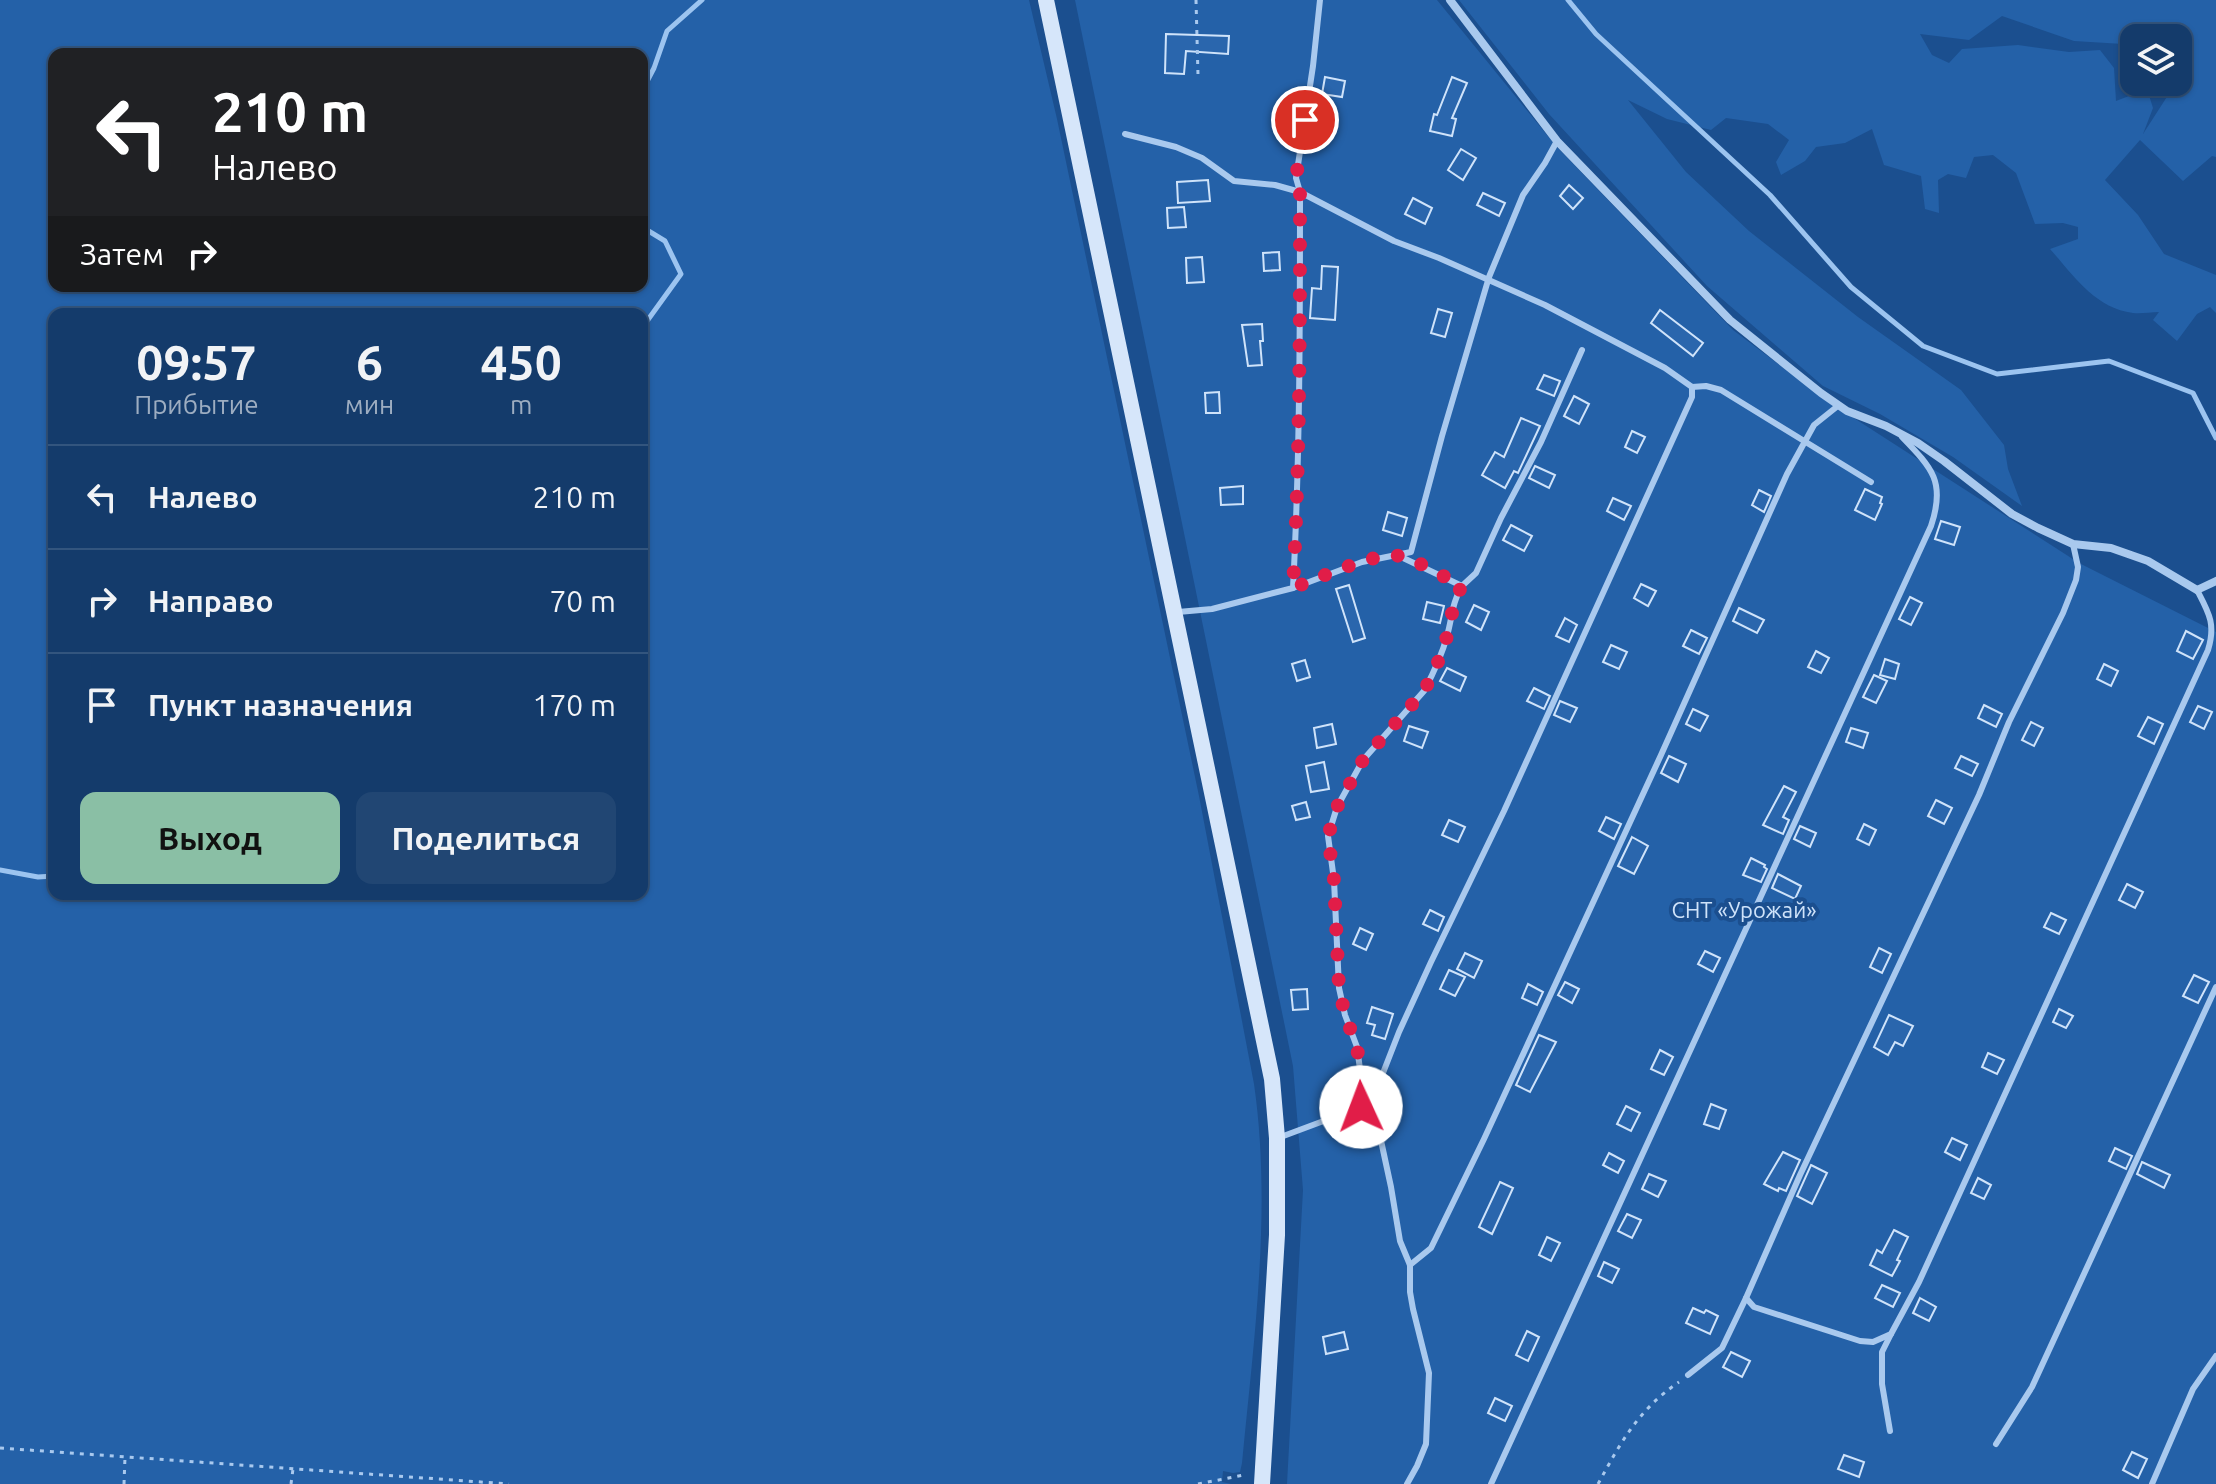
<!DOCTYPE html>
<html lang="ru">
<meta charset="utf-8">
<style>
:root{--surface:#143b6b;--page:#214673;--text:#f1f3f6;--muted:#9dadc1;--line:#33557e;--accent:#8abfa5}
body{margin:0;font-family:Ubuntu,sans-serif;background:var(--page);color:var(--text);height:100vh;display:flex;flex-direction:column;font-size:30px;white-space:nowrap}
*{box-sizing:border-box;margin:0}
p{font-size:26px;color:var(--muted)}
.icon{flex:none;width:44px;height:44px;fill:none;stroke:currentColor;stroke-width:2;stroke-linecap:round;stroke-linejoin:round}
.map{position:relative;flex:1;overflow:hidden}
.panel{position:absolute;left:48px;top:308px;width:600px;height:592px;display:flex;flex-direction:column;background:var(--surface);border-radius:16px;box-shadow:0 2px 6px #0004,0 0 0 2px var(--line)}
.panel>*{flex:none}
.banner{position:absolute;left:48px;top:48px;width:600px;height:244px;border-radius:16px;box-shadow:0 2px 6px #0004,0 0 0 2px var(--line);background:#202124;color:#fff;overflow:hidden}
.tools{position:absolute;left:2120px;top:24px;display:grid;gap:16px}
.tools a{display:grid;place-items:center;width:72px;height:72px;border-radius:16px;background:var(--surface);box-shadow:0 2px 6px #0004,0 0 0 2px var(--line);font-size:40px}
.pin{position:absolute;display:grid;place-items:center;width:68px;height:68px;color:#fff;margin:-34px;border:4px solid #fff;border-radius:50%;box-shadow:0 2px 8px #0007}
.me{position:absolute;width:88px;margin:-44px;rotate:358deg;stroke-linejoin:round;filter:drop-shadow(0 0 6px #0008)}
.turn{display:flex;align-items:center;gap:28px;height:168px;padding:0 32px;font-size:36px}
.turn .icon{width:104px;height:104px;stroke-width:2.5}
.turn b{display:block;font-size:56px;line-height:68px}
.then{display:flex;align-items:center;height:76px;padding:0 32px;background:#0003;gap:16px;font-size:30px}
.eta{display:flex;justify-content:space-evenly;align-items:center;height:136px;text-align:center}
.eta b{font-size:48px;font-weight:600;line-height:56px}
.primary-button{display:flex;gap:16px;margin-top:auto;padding:16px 32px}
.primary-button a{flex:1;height:92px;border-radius:16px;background:var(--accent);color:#111;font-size:32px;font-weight:600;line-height:92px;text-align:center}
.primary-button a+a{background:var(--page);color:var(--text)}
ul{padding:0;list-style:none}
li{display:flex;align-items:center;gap:24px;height:104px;padding:0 32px;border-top:2px solid var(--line)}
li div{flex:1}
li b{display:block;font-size:30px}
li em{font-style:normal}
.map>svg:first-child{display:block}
</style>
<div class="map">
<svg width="2216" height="1484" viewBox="0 0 2216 1484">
<rect width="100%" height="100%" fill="#1b4f8f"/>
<g fill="#2461a8" fill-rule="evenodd">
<path d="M0 0H1029L1057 119 1199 796 1254 1084C1272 1209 1254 1338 1242 1463L1240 1472 1233 1473 1223 1471 1222 1482 1231 1484H0ZM54 54H642V286H54ZM54 314H642V894H54Z"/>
<polygon points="1075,0 1437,0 1556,146 1733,330 1829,402 2079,563 2216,632 2216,1484 1287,1484 1303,1190 1293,1066"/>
<path d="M1459 0H2216V157L2212 156 2183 181 2140 140 2105 180 2138 215 2164 254 2216 275V313L2210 307 2197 314 2177 341 2153 320 2159 312C2150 312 2141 314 2133 313 2095 308 2074 276 2050 249L2078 239V227L2063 223 2035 224 2016 173 1993 155 1974 157 1966 178 1948 174 1938 180 1939 213 1925 209 1921 176 1884 165 1872 129 1845 143 1816 147 1805 161 1781 175 1776 162 1789 140 1768 124 1726 118 1711 130 1667 119 1628 100 1686 172 1749 231 1858 317 1961 390 2004 445 2008 469 2022 506 1953 457 1880 414 1823 386 1707 286 1549 114ZM2002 16 2074 41 2123 44 2134 52V38H2178V82H2167L2172 89 2143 134 2153 108 2147 89 2116 101 2114 68 2100 50 2069 52 2018 45 1962 49 1949 63 1932 55 1920 34 1969 40Z"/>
</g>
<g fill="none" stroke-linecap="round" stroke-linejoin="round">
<g stroke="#9cc4f0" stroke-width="5">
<polyline points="1568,0 1596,34 1770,195 1851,287 1923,346 1997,374 2109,361 2193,393 2216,438"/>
<polyline points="642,91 654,68 667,31 702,0"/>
<polyline points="642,227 665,241 681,274 642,328"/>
<polyline points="0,870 38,877 54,876"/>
</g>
</g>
<g fill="#2a66ad" stroke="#cfe3fa" stroke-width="2">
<polygon points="1166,34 1229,36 1228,54 1186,51 1184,74 1165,73"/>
<polygon points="1325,77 1345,81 1342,97 1322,94"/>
<polygon points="1452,77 1467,83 1452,118 1456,119 1452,136 1430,131 1434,114 1437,115"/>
<polygon points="1461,149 1476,158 1463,180 1448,170"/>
<polygon points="1208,180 1210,201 1178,203 1177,182"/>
<polygon points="1569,185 1583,198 1573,209 1560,196"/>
<polygon points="1483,193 1505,203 1499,216 1477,205"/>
<polygon points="1413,198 1432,208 1425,224 1405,214"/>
<polygon points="1184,207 1186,227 1168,228 1167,208"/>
<polygon points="1279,252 1280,270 1264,271 1263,253"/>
<polygon points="1202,257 1204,282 1187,283 1186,258"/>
<polygon points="1322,266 1338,267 1335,320 1310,318 1312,288 1321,289"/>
<polygon points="1438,309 1452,313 1445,337 1431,333"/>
<polygon points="1660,310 1703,343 1693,356 1651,323"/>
<polygon points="1262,324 1263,341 1260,341 1262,365 1248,366 1242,325"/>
<polygon points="1544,375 1560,381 1554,396 1537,389"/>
<polygon points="1219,392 1220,413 1206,413 1205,393"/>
<polygon points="1574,396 1589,404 1579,424 1564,416"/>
<polygon points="1521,418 1540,426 1518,473 1514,471 1505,488 1482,475 1495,452 1504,457"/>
<polygon points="1632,431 1645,437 1637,453 1625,447"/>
<polygon points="1535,466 1555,475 1549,488 1529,478"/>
<polygon points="1243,486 1243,504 1221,505 1220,488"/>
<polygon points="1865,489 1882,497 1880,503 1882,504 1875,520 1855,510"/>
<polygon points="1759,490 1771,496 1764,512 1752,505"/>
<polygon points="1613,498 1631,506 1624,520 1607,511"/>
<polygon points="1388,512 1407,518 1402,536 1383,530"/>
<polygon points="1941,521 1960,527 1954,545 1935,539"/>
<polygon points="1511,525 1532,536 1524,551 1503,540"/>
<polygon points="1641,584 1656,591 1648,606 1634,598"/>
<polygon points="1349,585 1365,638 1353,642 1336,589"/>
<polygon points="1910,597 1922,603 1911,625 1899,619"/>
<polygon points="1427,602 1444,606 1440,623 1423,619"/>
<polygon points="1474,605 1489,612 1481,630 1466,622"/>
<polygon points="1739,608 1764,620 1757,633 1733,621"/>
<polygon points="1565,618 1577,625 1569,642 1556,636"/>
<polygon points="1691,630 1707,638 1699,654 1683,646"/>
<polygon points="2186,631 2203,640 2193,659 2177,651"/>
<polygon points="1611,645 1627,652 1619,669 1603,662"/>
<polygon points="1816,651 1829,658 1821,673 1808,667"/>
<polygon points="1885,659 1899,664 1895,679 1880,675"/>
<polygon points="1305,660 1310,677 1297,681 1292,664"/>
<polygon points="2104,664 2118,671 2111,686 2097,679"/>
<polygon points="1447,668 1466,677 1460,691 1440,681"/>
<polygon points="1874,675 1887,681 1876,703 1863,697"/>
<polygon points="1534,688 1550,696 1544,709 1527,701"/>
<polygon points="1560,701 1577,708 1570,722 1554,715"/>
<polygon points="1984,705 2002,714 1996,727 1978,718"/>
<polygon points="2198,706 2212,712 2204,729 2190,722"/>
<polygon points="1693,709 1708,716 1700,731 1686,724"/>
<polygon points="2148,717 2163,724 2154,744 2138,736"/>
<polygon points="2031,722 2043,728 2034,746 2022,740"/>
<polygon points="1332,724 1336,744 1317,748 1314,728"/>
<polygon points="1409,726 1428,732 1422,748 1404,741"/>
<polygon points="1851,728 1868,733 1863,748 1846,742"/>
<polygon points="1669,756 1686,764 1678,782 1661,773"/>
<polygon points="1961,756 1978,764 1972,776 1955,768"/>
<polygon points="1324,762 1329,789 1311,792 1306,766"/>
<polygon points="1784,786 1796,792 1783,817 1789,820 1783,834 1763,825"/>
<polygon points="1936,800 1952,808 1944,824 1928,816"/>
<polygon points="1306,802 1310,817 1296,820 1292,806"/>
<polygon points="1606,817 1621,824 1614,839 1599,831"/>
<polygon points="1449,820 1465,827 1458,842 1442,835"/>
<polygon points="1864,824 1876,830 1869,845 1857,839"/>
<polygon points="1800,826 1816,833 1810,847 1794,839"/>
<polygon points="1632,837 1648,846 1634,874 1618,866"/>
<polygon points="1751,858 1765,865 1764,867 1767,869 1761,882 1743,875"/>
<polygon points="1778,874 1801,886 1795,899 1772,888"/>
<polygon points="2127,884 2143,892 2135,908 2119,900"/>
<polygon points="1430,910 1444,917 1438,931 1423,924"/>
<polygon points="2051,913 2066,920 2059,934 2044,927"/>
<polygon points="1360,928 1373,934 1366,950 1353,944"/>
<polygon points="1879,948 1891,954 1882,973 1870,967"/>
<polygon points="1705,951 1720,958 1713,972 1698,964"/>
<polygon points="1465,953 1482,961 1474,978 1457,969"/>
<polygon points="1449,970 1465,977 1455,996 1440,989"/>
<polygon points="2194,975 2209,982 2198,1003 2183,996"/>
<polygon points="1565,982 1579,989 1572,1003 1558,995"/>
<polygon points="1528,984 1543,992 1537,1005 1522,998"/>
<polygon points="1307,989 1308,1009 1293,1010 1291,990"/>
<polygon points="1372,1007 1393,1014 1385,1039 1372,1035 1375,1025 1367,1023"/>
<polygon points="2059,1009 2073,1016 2066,1028 2053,1022"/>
<polygon points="1889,1015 1913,1026 1903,1046 1895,1042 1888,1055 1874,1047"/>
<polygon points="1539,1035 1556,1042 1530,1092 1516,1085"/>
<polygon points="1660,1050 1673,1057 1664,1075 1651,1069"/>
<polygon points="1988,1053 2004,1060 1997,1074 1982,1067"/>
<polygon points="1711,1104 1726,1110 1719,1129 1704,1124"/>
<polygon points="1626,1106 1640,1113 1631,1131 1617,1124"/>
<polygon points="1952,1138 1967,1145 1960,1160 1945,1152"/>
<polygon points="2115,1148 2132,1156 2126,1169 2109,1161"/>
<polygon points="1783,1152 1800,1160 1786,1191 1779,1188 1778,1191 1764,1184"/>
<polygon points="1609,1153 1624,1161 1618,1173 1603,1165"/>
<polygon points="2142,1162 2170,1175 2164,1188 2137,1174"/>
<polygon points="1811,1165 1827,1173 1812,1204 1797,1196"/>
<polygon points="1649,1174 1666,1181 1658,1197 1642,1189"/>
<polygon points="1978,1178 1991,1185 1984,1199 1971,1193"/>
<polygon points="1500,1182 1513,1188 1492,1234 1479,1227"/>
<polygon points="1627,1214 1641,1220 1632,1238 1618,1231"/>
<polygon points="1894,1230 1908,1237 1897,1260 1900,1261 1892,1276 1870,1265 1877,1250 1882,1253"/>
<polygon points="1547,1237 1560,1243 1551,1261 1539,1255"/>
<polygon points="1604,1262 1619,1269 1612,1283 1598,1276"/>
<polygon points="1882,1285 1900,1293 1893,1307 1875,1298"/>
<polygon points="1920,1298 1936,1307 1929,1321 1913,1313"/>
<polygon points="1693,1308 1704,1313 1706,1310 1718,1316 1710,1334 1686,1323"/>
<polygon points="1527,1331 1539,1337 1528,1361 1516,1355"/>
<polygon points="1344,1332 1348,1349 1326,1354 1323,1337"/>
<polygon points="1731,1352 1750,1361 1742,1377 1723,1367"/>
<polygon points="1495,1398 1512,1406 1505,1421 1488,1413"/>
<polygon points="2132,1452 2147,1459 2138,1478 2123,1470"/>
<polygon points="1844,1455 1864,1462 1859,1477 1838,1469"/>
</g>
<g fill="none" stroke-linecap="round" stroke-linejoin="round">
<g stroke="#a9c9ee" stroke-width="3" stroke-dasharray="4 6" stroke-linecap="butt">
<polyline points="1196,0 1198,75"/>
<polyline points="0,1448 509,1484"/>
<polyline points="124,1484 125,1457"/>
<polyline points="291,1484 293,1469"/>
<polyline points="1198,1484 1244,1475"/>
<path d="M1598 1484C1621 1442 1638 1410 1679 1382"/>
</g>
<g stroke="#a9c9ee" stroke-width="6">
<polyline points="1125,134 1176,147 1202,158 1234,181 1275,185 1300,192 1394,241 1439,258 1545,305 1665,368 1692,387 1706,386 1721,390 1871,482"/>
<polyline points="1399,556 1462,586 1476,573 1501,518 1541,442 1582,350"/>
<polyline points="1293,588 1362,562 1411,552 1442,436 1489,277 1523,195 1545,163 1557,141"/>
<path d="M1178 612 1212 609 1293 588C1300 456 1300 324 1300 192L1296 178 1313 66 1320 0"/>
<path d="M1278 1138 1361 1107 1362 1084 1357 1047 1345 1015 1339 988 1334 880 1328 836 1337 807 1363 760 1424 691C1433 674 1442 655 1447 636 1452 619 1452 602 1462 586"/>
<polyline points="1410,1265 1431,1248 1484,1139 1661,755 1787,474 1814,425 1839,405"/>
<path d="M1746 1298 1754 1307 1860 1341 1873 1342 1891 1334 1919 1282 2208 650C2216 624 2209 613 2197 590"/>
<polyline points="1688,1375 1722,1348 1746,1298 1800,1175 1979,795 2009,722 2063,613 2076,580 2078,567 2073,544"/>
<polyline points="1890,1431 1882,1384 1882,1352 1891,1334"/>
<polyline points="1996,1444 2032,1387 2216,987"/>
<polyline points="1407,1484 1417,1466 1426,1444 1429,1373 1413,1309 1410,1292 1410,1265 1400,1241 1391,1187 1380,1136 1373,1116 1361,1107 1374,1096 1399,1032 1431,962 1504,811 1692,397 1692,387"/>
<path d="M1491 1484 1931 526C1946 482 1932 468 1902 437"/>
<polyline points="2152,1484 2193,1389 2216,1356"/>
</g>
<polyline stroke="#a9c9ee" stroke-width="8" points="1450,0 1557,141 1730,320 1821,393 1847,411 1886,426 1918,443 1944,461 2012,514 2038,528 2073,544 2111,548 2148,561 2197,590 2216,581"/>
<polyline stroke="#d6e6fa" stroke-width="16" points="1046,0 1272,1079 1277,1138 1277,1235 1262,1484"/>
</g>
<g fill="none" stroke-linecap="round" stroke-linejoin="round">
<path stroke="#e11d48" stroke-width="14" stroke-dasharray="0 25.2" d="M1305 120 1296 178 1300 192C1300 324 1300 456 1293 588 1317 579 1377 551 1400 556 1421 562 1442 576 1462 586 1452 602 1452 619 1447 636 1442 655 1433 674 1424 691L1363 760 1337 807 1328 836 1334 880 1339 988 1345 1015 1357 1047 1362 1084 1361 1107"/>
</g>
<g text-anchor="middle" stroke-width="8" stroke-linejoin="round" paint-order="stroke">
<g font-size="22" fill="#cfe3fa" stroke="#1b4f8f">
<text x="1744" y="918">СНТ «Урожай»</text>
</g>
</g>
</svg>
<div class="tools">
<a><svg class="icon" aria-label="layers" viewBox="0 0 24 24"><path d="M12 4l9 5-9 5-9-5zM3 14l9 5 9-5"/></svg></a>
</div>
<div class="pin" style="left:1305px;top:120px;background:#d93025"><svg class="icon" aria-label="arrive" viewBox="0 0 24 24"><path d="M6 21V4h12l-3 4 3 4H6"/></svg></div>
<svg class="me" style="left:1361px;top:1107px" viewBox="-20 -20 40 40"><circle r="19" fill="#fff"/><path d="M0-13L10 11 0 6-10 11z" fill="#e11d48"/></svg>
<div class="banner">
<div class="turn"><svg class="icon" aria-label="left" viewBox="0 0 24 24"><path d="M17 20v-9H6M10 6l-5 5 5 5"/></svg><div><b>210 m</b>Налево</div></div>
<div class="then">Затем<svg class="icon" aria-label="right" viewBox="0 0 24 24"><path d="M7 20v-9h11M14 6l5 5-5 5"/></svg></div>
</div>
<section class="panel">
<div class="eta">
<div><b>09:57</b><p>Прибытие</p></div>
<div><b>6</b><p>мин</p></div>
<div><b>450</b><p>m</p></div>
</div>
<ul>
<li><svg class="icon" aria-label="left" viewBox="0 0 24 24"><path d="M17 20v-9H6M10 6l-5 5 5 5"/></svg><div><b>Налево</b></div><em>210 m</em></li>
<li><svg class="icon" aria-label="right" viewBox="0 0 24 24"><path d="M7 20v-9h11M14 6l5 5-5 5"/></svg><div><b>Направо</b></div><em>70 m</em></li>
<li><svg class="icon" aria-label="arrive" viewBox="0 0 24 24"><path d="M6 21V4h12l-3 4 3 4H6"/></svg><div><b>Пункт назначения</b></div><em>170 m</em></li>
</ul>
<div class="primary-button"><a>Выход</a><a>Поделиться</a></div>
</section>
</div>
